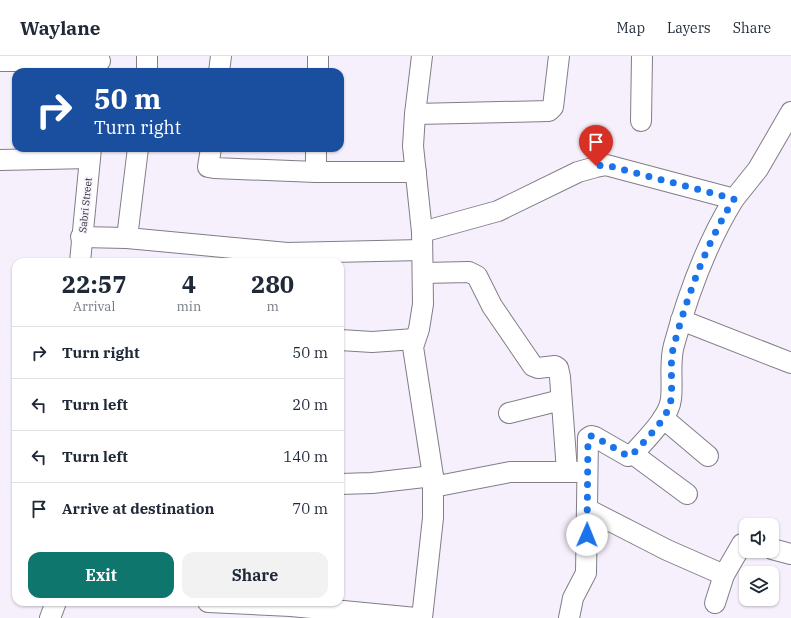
<!DOCTYPE html>
<style>
:root{--surface:#fff;--page:#f2f2f3;--text:#1f2937;--muted:#747a83;--line:#e0e1e3;--accent:#0f766e}
body{margin:0;font-family:"IBM Plex Serif",serif;background:var(--page);color:var(--text);height:100vh;display:flex;flex-direction:column;font-size:15px;white-space:nowrap}
*{box-sizing:border-box;margin:0}
p{font-size:13px;color:var(--muted)}
.icon{flex:none;width:22px;height:22px;fill:none;stroke:currentColor;stroke-width:2;stroke-linecap:round;stroke-linejoin:round}
.map{position:relative;flex:1;overflow:hidden}
.details{position:absolute;left:12px;top:202px;width:332px;height:348px;display:flex;flex-direction:column;background:var(--surface);border-radius:12px;box-shadow:0 1px 3px #0004}
.details>*{flex:none}
.guide{position:absolute;left:12px;top:12px;width:332px;height:84px;border-radius:12px;box-shadow:0 1px 3px #0004;background:#1a4fa0;color:#fff;overflow:hidden}
.controls{position:absolute;left:739px;top:462px;display:grid;gap:8px}
.controls a{display:grid;place-items:center;width:40px;height:40px;border-radius:8px;background:var(--surface);box-shadow:0 1px 3px #0004;font-size:20px}
.pin{position:absolute;display:grid;place-items:center;width:34px;height:34px;color:#fff;margin:-41px -17px;border-radius:50% 50% 50% 0;rotate:-45deg;box-shadow:0 0 4px #0007}
.pin .icon{rotate:45deg}
.me{position:absolute;width:44px;margin:-22px;rotate:1deg;stroke-linejoin:round;filter:drop-shadow(0 0 3px #0008)}
.turn{display:flex;align-items:center;gap:14px;height:84px;padding:0 16px;font-size:18px}
.turn .icon{width:52px;height:52px;stroke-width:2.5}
.turn b{display:block;font-size:28px;line-height:34px}
.eta{display:flex;justify-content:space-evenly;align-items:center;height:68px;text-align:center}
.eta b{font-size:24px;font-weight:700;line-height:28px}
.primary-button{display:flex;gap:8px;margin-top:auto;padding:8px 16px}
.primary-button a{flex:1;height:46px;border-radius:12px;background:var(--accent);color:#fff;font-size:16px;font-weight:700;line-height:46px;text-align:center}
.primary-button a+a{background:var(--page);color:var(--text)}
ul{padding:0;list-style:none}
li{display:flex;align-items:center;gap:12px;height:52px;padding:0 16px;border-top:1px solid var(--line)}
li div{flex:1}
li b{display:block;font-size:15px}
li em{font-style:normal}
header{display:flex;align-items:center;gap:24px;box-sizing:border-box;height:56px;padding:0 20px;background:var(--surface);border-bottom:1px solid var(--line)}
header strong{font-size:19px}
nav{display:flex;gap:22px;margin-inline-start:auto;font-size:14px}
.map>svg:first-child{display:block}
</style>
<header>
<strong>Waylane</strong>
<nav><a>Map</a><a>Layers</a><a>Share</a></nav>
</header>
<div class="map">
<svg width="791" height="562" viewBox="0 0 791 562">
<rect width="100%" height="100%" fill="#f6f0fc"/>
<g fill="none" stroke-linecap="round" stroke-linejoin="round">
<defs>
<g id="minor">
<polyline points="0,5 100,5"/>
<polyline points="147,16 147,0"/>
<polyline points="219,16 221,0"/>
<polyline points="318,16 318,0"/>
<polyline points="415,58 549,55 553,51 559,0"/>
<polyline points="641,65 642,0"/>
<polyline points="211,92 208,111 214,112 316,116 416,116"/>
<polyline points="0,104 90,102"/>
<polyline points="316,116 316,92"/>
<polyline points="422,176 498,155 578,116 596,111 606,109 734,143 758,113 791,56"/>
<polyline points="81,181 127,182 287,197 422,194"/>
<polyline points="127,182 138,92"/>
<polyline points="80,206 91,92"/>
<polyline points="423,217 469,216 477,220 492,250 533,310 538,312 555,310 558,312 560,321 567,415"/>
<polyline points="681,264 791,307"/>
<polyline points="340,284 372,286 415,283"/>
<polyline points="509,357 561,344"/>
<polyline points="663,362 708,400"/>
<polyline points="633,398 687,438"/>
<polyline points="340,428 372,427 433,420"/>
<polyline points="433,431 510,416 579,416"/>
<polyline points="587,453 667,494 724,519"/>
<polyline points="772,493 791,498"/>
<polyline points="208,546 291,550 416,562"/>
<polyline points="715,547 724,519 742,488 746,487"/>
<polyline points="50,562 56,546"/>
<polyline points="422,562 433,462 433,420 413,291 419,273 423,248 422,176 413,90 415,58 422,0"/>
<path d="M569 562 573 542 586 517 588 382 591 380 595 381 628 400 633 398C645 384 669 362 671 343 673 325 669 306 674 289 688 238 706 188 734 143"/>
</g>
</defs>
<use href="#minor" stroke="#827d87" stroke-width="22"/>
<use href="#minor" stroke="#fff" stroke-width="20"/>
</g>
<g fill="none" stroke-linecap="round" stroke-linejoin="round">
<path stroke="#1a73e8" stroke-width="7" stroke-dasharray="0 12.6" d="M587 479 588 382 591 380 595 381 628 400 633 398C645 384 669 362 671 343 673 325 669 306 674 289 688 238 706 188 734 143L606 109 596 110"/>
</g>
<g text-anchor="middle" stroke-width="3" stroke-linejoin="round" paint-order="stroke">
<g font-size="10" fill="#2e2c30" stroke="#f6f0fc">
<text transform="translate(85 149) rotate(-84)" y="4">Sabri Street</text>
</g>
</g>
</svg>
<div class="controls">
<a><svg class="icon" aria-label="sound" viewBox="0 0 24 24"><path d="M4 9h4l5-4v14l-5-4H4zM17 9q2 3 0 6"/></svg></a>
<a><svg class="icon" aria-label="layers" viewBox="0 0 24 24"><path d="M12 4l9 5-9 5-9-5zM3 14l9 5 9-5"/></svg></a>
</div>
<div class="pin" style="left:596px;top:110px;background:#d93025"><svg class="icon" aria-label="arrive" viewBox="0 0 24 24"><path d="M6 21V4h12l-3 4 3 4H6"/></svg></div>
<svg class="me" style="left:587px;top:479px" viewBox="-20 -20 40 40"><circle r="19" fill="#fff"/><path d="M0-13L10 11 0 6-10 11z" fill="#1a73e8"/></svg>
<div class="guide">
<div class="turn"><svg class="icon" aria-label="right" viewBox="0 0 24 24"><path d="M7 20v-9h11M14 6l5 5-5 5"/></svg><div><b>50 m</b>Turn right</div></div>
</div>
<section class="details">
<div class="eta">
<div><b>22:57</b><p>Arrival</p></div>
<div><b>4</b><p>min</p></div>
<div><b>280</b><p>m</p></div>
</div>
<ul>
<li><svg class="icon" aria-label="right" viewBox="0 0 24 24"><path d="M7 20v-9h11M14 6l5 5-5 5"/></svg><div><b>Turn right</b></div><em>50 m</em></li>
<li><svg class="icon" aria-label="left" viewBox="0 0 24 24"><path d="M17 20v-9H6M10 6l-5 5 5 5"/></svg><div><b>Turn left</b></div><em>20 m</em></li>
<li><svg class="icon" aria-label="left" viewBox="0 0 24 24"><path d="M17 20v-9H6M10 6l-5 5 5 5"/></svg><div><b>Turn left</b></div><em>140 m</em></li>
<li><svg class="icon" aria-label="arrive" viewBox="0 0 24 24"><path d="M6 21V4h12l-3 4 3 4H6"/></svg><div><b>Arrive at destination</b></div><em>70 m</em></li>
</ul>
<div class="primary-button"><a>Exit</a><a>Share</a></div>
</section>
</div>
